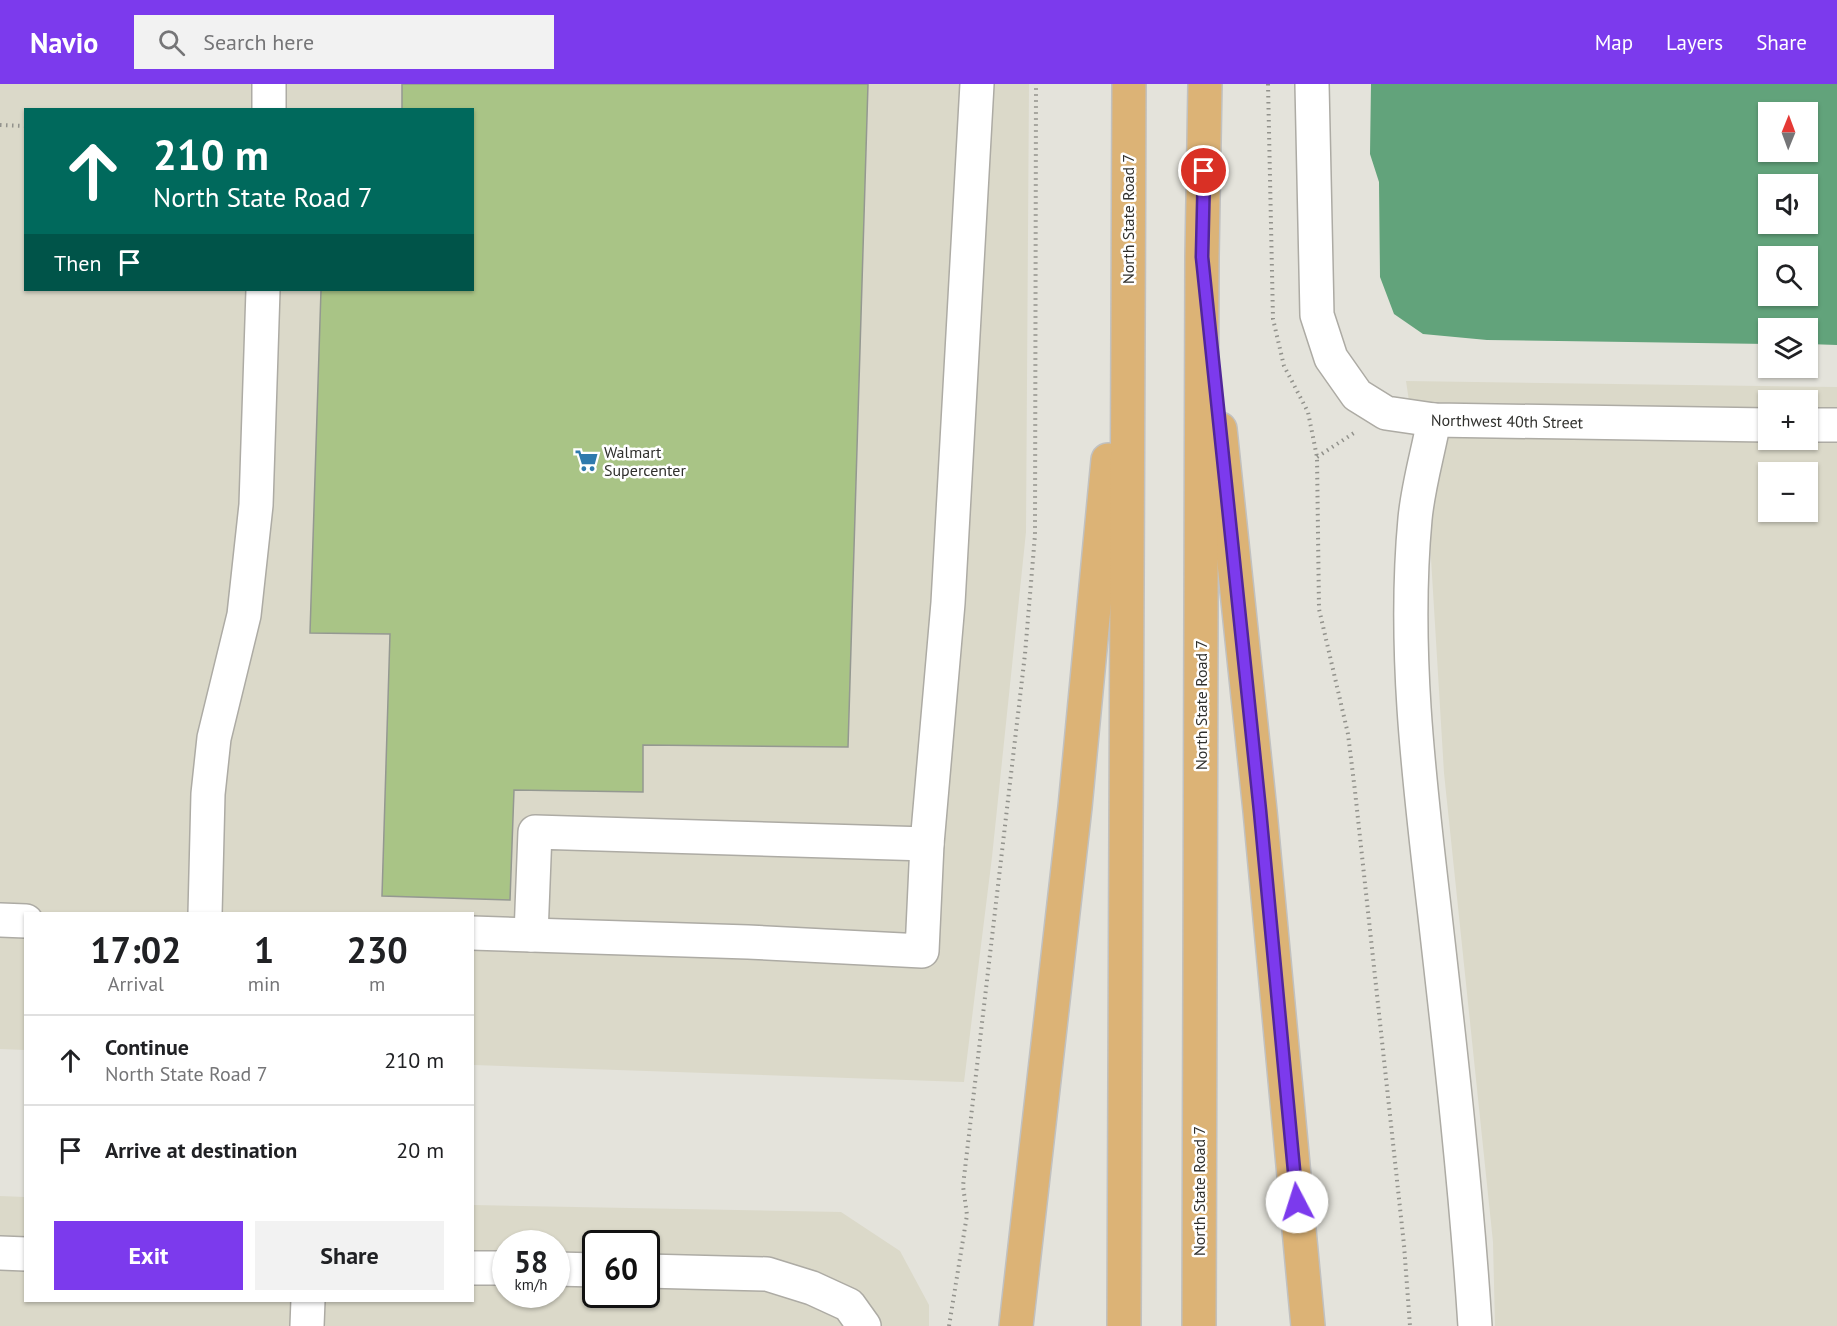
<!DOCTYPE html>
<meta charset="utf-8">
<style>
:root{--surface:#fff;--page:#f2f2f2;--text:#202124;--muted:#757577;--line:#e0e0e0;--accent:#7c3aed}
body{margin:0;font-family:"PT Sans",sans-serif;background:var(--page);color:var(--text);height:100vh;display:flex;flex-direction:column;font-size:22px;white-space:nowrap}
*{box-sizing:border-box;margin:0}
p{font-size:20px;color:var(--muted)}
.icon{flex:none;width:33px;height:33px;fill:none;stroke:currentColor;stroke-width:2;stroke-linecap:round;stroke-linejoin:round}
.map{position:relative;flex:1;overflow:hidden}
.side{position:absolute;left:24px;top:828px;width:450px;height:390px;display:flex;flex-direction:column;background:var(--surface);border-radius:0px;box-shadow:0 2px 4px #0004}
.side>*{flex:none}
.hud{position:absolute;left:24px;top:24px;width:450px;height:183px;border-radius:0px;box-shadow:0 2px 4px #0004;background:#00695c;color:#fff;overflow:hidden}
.needle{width:39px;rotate:1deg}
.fabs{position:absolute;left:1758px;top:18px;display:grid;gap:12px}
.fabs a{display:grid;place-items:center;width:60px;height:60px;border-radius:0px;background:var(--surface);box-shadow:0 2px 4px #0004;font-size:30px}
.speed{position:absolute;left:492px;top:1146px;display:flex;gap:12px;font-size:30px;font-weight:700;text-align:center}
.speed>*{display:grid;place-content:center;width:78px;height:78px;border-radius:50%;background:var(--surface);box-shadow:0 2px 4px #0004;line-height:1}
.speed small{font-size:15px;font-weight:400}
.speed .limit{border:3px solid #111;border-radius:9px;background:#fff;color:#111}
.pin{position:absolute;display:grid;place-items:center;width:51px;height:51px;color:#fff;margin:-26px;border:3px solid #fff;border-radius:50%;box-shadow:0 2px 6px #0007}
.me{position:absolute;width:66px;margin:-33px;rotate:355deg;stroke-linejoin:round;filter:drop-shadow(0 0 4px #0008)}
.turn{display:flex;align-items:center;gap:21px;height:126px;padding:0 30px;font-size:27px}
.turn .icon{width:78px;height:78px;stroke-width:2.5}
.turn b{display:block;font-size:42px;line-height:51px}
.then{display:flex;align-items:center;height:57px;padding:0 30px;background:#0003;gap:12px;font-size:22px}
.eta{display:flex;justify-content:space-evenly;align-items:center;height:102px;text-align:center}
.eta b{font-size:36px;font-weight:700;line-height:42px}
.primary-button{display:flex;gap:12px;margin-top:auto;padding:12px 30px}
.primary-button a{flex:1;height:69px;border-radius:0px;background:var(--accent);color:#fff;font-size:24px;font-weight:700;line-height:69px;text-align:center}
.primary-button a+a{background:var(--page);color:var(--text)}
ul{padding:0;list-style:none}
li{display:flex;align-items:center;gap:18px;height:90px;padding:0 30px;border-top:2px solid var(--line)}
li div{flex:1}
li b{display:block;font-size:22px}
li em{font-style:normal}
header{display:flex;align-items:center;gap:36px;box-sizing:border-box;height:84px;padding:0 30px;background:var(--accent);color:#fff}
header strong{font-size:28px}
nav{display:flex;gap:33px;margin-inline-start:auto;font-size:21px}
.search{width:420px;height:54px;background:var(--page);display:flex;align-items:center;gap:15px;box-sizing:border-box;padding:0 21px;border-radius:0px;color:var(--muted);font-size:22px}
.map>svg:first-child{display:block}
</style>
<header>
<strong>Navio</strong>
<div class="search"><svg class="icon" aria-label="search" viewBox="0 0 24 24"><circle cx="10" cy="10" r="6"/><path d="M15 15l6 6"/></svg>Search here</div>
<nav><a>Map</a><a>Layers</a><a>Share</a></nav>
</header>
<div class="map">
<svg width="1837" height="1242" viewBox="0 0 1837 1242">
<rect width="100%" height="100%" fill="#e4e3db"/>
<g fill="#dbd9c9" fill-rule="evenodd">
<path d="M0 0H1029L1026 448 992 773 964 998 473 981 472 830H26L25 966 0 965ZM26 26H472V206H26Z"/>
<path d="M1406 297 1837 303V1242H1495L1493 1158 1444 689 1430 458ZM1768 316H1808V356H1768ZM1768 388H1808V428H1768Z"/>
<path d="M0 1112 25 1113 26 1216H472L473 1121 841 1128 900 1167 929 1221V1242H0ZM506 1160H556V1210H506ZM596 1160H646V1210H596Z"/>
</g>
<path fill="#62a37b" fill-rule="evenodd" d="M1371 0H1837V261L1808 260V244H1768V260L1487 256 1423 250 1394 230 1380 193 1379 98 1370 70ZM1768 28H1808V68H1768ZM1808 100V140H1768V100ZM1808 172V212H1768V172Z"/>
<polygon fill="#a9c486" stroke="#949891" stroke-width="1.5" points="402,0 868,0 848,663 643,661 643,708 514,706 510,816 382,812 390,550 310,549 321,206 472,206 472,26 402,26"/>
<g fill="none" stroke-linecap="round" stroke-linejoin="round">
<defs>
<g id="minor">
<polyline points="1312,0 1317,231 1331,274 1357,311 1386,329 1434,336 1768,341"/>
<polyline points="269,26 269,0"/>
<path d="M1434 336C1428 369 1418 402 1415 435 1403 564 1419 695 1434 823 1450 963 1466 1102 1475 1242"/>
<polyline points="1808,341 1837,341"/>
<polyline points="205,830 208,710 214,654 244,531 256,421 263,206"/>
<polyline points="0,836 26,837"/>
<polyline points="472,849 748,858 922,867 927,760 948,519 977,0"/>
<polyline points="531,851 535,748 927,760"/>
<polyline points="0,1169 26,1170"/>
<polyline points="472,1184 506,1184"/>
<polyline points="556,1185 596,1186"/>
<polyline points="646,1187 767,1190 812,1204 849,1221 864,1242"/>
<polyline points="307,1242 308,1216"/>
</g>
<g id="major">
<polyline points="1220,345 1260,727 1308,1242"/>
<polyline points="1016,1242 1075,723 1108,376"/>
<polyline points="1124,1242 1129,0"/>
<polyline points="1199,1242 1202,173 1205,0"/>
</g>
</defs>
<use href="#minor" stroke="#adaba4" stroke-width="36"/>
<use href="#major" stroke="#c1c1c0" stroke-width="36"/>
<g stroke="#92928c" stroke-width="4" stroke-dasharray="1.5 4.5" stroke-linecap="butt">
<polyline points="1268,0 1273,235 1284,282 1308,328 1317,373 1319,525 1348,650 1355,707 1404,1161 1410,1242"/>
<polyline points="0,41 26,42"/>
<polyline points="1317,373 1357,347"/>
<polyline points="949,1242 967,1131 963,1102 1025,570 1035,451 1036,0"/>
</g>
<use href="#minor" stroke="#fff" stroke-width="33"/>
<use href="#major" stroke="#dcb376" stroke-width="33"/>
</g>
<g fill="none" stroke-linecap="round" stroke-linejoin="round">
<defs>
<polyline id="route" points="1204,87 1202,173 1260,727 1297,1118"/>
</defs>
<use href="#route" stroke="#51269a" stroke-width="15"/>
<use href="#route" stroke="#7c3aed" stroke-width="10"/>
</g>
<defs>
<symbol id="supermarket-bare" viewBox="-9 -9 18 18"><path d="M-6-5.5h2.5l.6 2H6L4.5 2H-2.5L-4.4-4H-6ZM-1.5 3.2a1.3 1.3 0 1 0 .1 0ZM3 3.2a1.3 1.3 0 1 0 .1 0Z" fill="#2f7aad" stroke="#fff" stroke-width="2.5" paint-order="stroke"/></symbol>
</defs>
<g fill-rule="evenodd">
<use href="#supermarket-bare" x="570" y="360" width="33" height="33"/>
</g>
<g text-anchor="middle" stroke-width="5" stroke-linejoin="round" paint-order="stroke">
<g font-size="16" fill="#30302d" stroke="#fff">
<text transform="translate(1128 135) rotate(-90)" y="6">North State Road 7</text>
<text transform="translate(1507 337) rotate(1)" y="6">Northwest 40th Street</text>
<text transform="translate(1201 621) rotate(-90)" y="6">North State Road 7</text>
<text transform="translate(1199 1107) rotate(-90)" y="6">North State Road 7</text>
</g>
<g font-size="16" fill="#30302d" stroke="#fff" text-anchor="start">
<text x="604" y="374">Walmart<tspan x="604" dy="18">Supercenter</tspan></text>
</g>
</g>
</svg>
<div class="fabs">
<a><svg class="needle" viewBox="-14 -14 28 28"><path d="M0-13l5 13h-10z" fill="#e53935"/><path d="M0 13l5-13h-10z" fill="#757577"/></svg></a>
<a><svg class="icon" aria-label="sound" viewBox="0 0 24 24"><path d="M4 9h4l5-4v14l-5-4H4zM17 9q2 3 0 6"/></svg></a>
<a><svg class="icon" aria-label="search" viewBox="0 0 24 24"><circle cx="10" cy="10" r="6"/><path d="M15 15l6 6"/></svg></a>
<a><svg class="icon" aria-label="layers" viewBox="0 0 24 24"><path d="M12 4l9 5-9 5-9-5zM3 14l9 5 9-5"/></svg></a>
<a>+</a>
<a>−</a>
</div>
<div class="speed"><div>58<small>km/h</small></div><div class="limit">60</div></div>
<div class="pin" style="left:1204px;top:87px;background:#d93025"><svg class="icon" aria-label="arrive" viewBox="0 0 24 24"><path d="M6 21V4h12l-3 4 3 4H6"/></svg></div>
<svg class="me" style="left:1297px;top:1118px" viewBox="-20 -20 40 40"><circle r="19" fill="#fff"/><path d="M0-13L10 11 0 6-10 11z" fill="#7c3aed"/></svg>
<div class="hud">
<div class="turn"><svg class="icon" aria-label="ahead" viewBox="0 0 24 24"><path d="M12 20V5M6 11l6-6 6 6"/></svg><div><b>210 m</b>North State Road 7</div></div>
<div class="then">Then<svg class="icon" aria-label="arrive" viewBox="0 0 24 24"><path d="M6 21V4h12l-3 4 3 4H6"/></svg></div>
</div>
<section class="side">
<div class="eta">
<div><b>17:02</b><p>Arrival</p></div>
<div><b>1</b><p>min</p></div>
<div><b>230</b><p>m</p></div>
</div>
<ul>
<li><svg class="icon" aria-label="ahead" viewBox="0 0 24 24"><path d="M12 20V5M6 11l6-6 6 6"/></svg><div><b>Continue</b><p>North State Road 7</p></div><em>210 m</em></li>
<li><svg class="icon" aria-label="arrive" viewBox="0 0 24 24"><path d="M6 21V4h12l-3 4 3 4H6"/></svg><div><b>Arrive at destination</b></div><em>20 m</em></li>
</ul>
<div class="primary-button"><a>Exit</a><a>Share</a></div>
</section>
</div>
